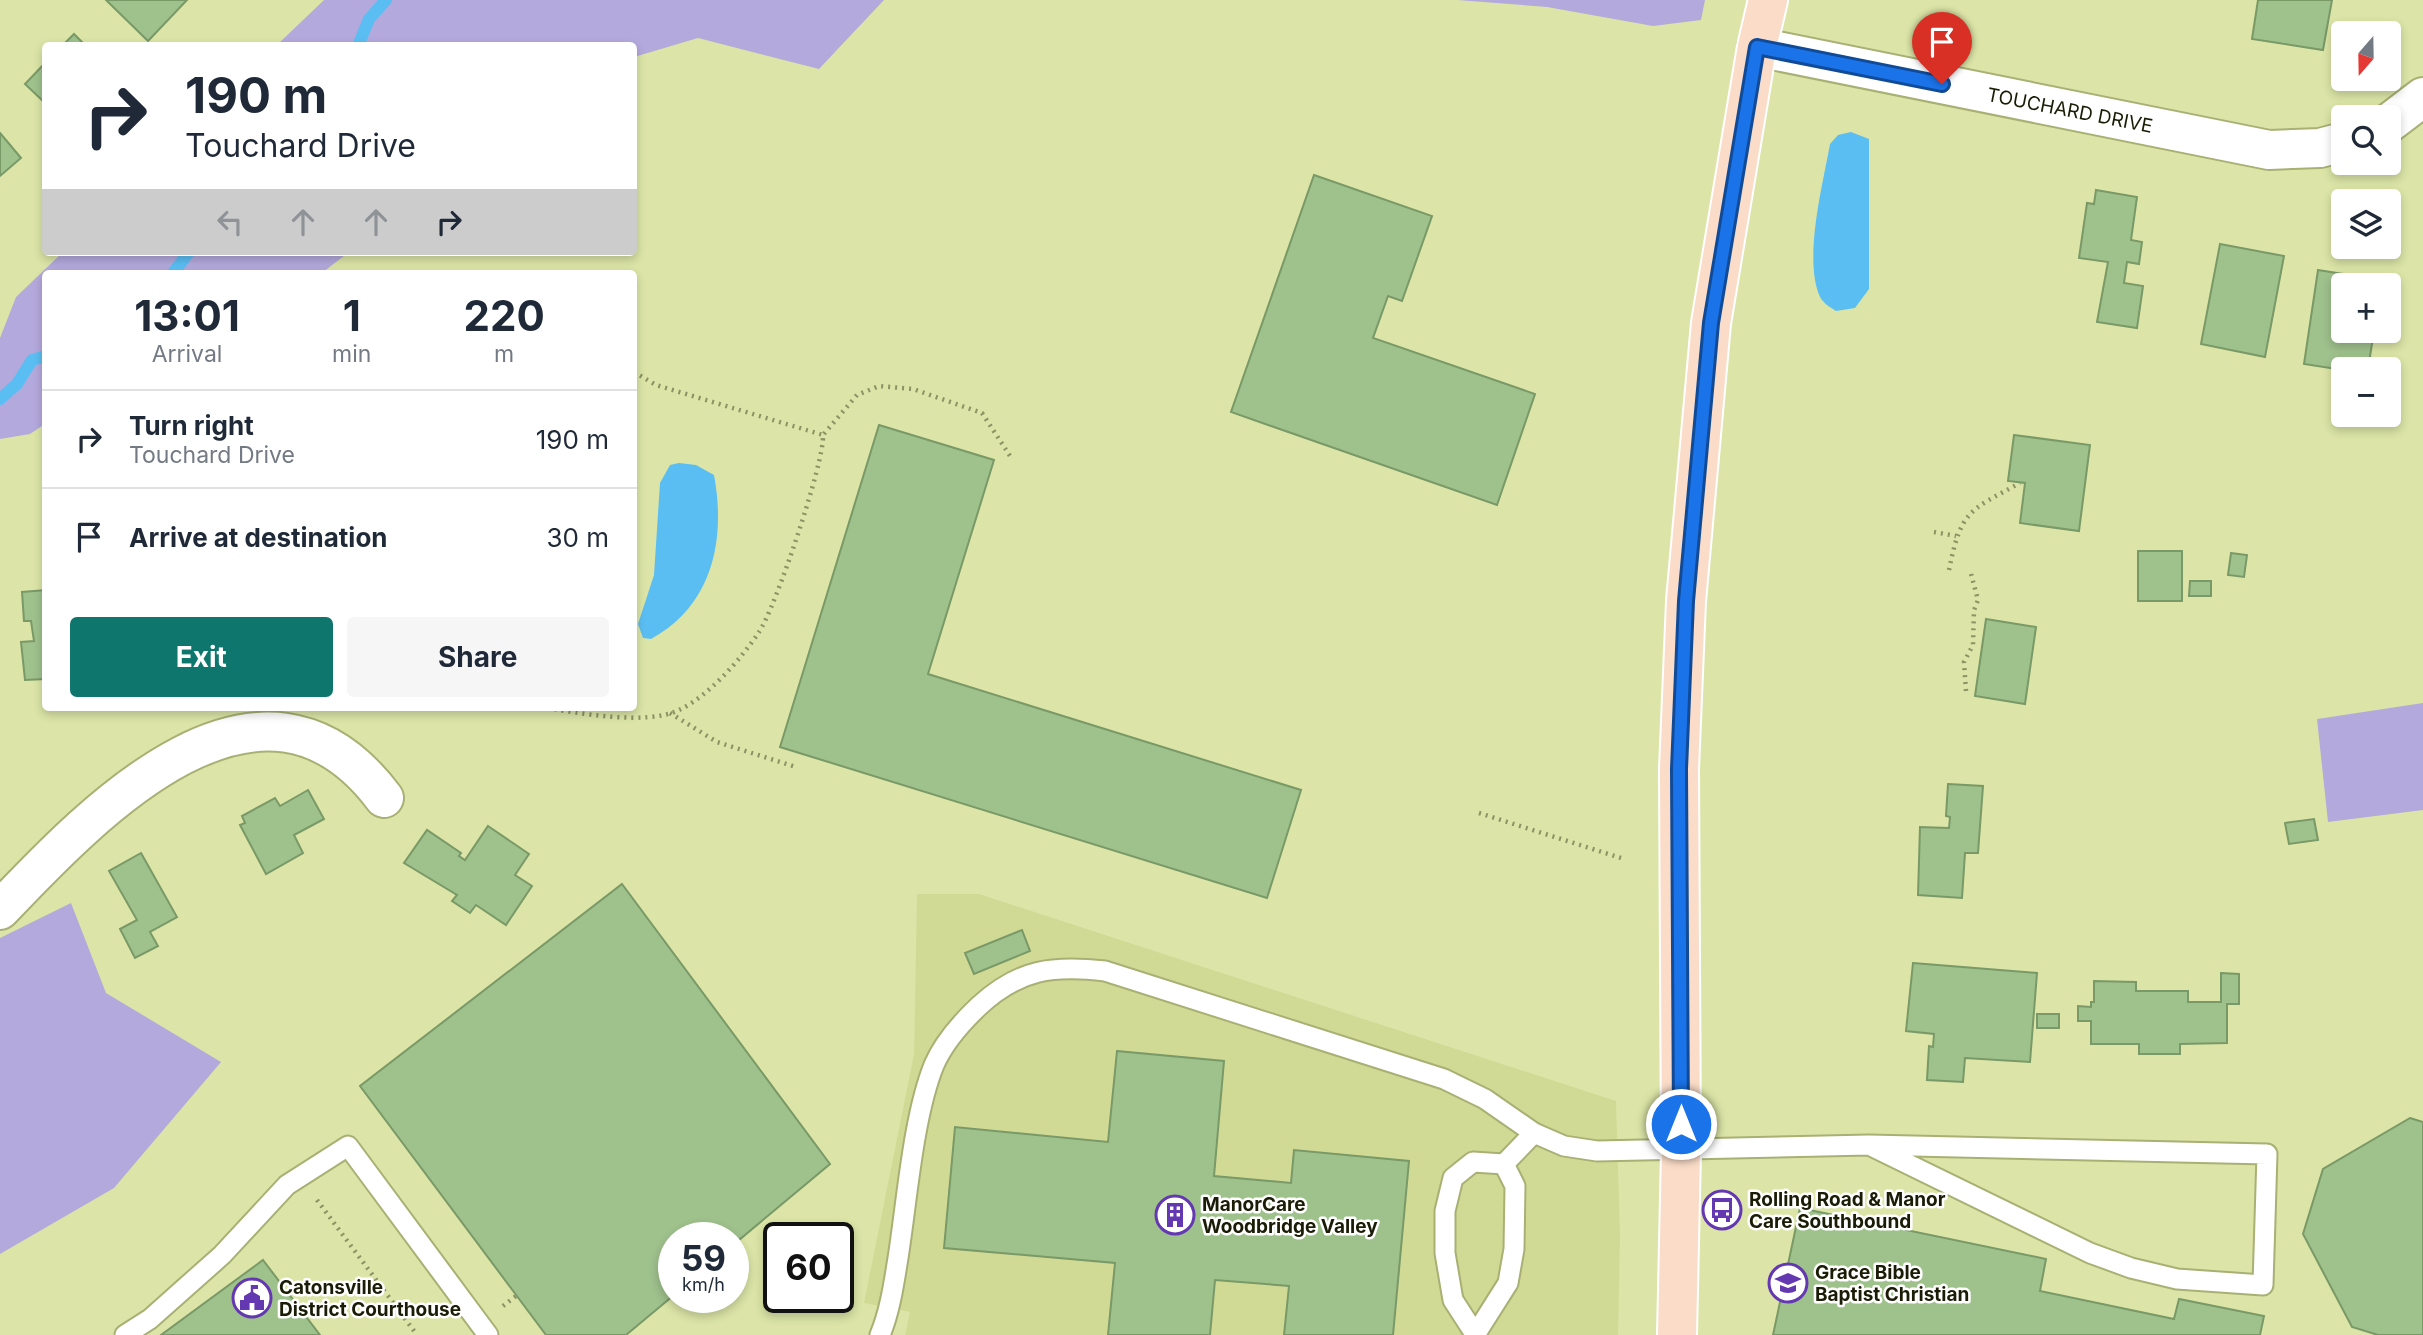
<!DOCTYPE html>
<meta charset="utf-8">
<style>
:root{--surface:#fff;--page:#f6f6f7;--text:#1f2937;--muted:#747a83;--line:#e0e1e3;--accent:#0f766e}
body{margin:0;font-family:Inter,sans-serif;background:var(--page);color:var(--text);height:100vh;display:flex;flex-direction:column;font-size:26px;white-space:nowrap}
*{box-sizing:border-box;margin:0}
p{font-size:23px;color:var(--muted)}
.icon{flex:none;width:38px;height:38px;fill:none;stroke:currentColor;stroke-width:2;stroke-linecap:round;stroke-linejoin:round}
.map{position:relative;flex:1;overflow:hidden}
.drawer{position:absolute;left:42px;top:270px;width:595px;height:441px;display:flex;flex-direction:column;background:var(--surface);border-radius:7px;box-shadow:0 4px 10px #0003}
.drawer>*{flex:none}
.banner{position:absolute;left:42px;top:42px;width:595px;height:214px;border-radius:7px;box-shadow:0 4px 10px #0003;background:#fff;color:var(--text);overflow:hidden}
.needle{width:46px;rotate:200deg}
.tools{position:absolute;left:2331px;top:21px;display:grid;gap:14px}
.tools a{display:grid;place-items:center;width:70px;height:70px;border-radius:7px;background:var(--surface);box-shadow:0 4px 10px #0003;font-size:35px}
.speed{position:absolute;left:658px;top:1222px;display:flex;gap:14px;font-size:35px;font-weight:700;text-align:center}
.speed>*{display:grid;place-content:center;width:91px;height:91px;border-radius:50%;background:var(--surface);box-shadow:0 4px 10px #0003;line-height:1}
.speed small{font-size:18px;font-weight:400}
.speed .limit{border:4px solid #111;border-radius:10px;background:#fff;color:#111}
.pin{position:absolute;display:grid;place-items:center;width:60px;height:60px;color:#fff;margin:-72px -30px;border-radius:50% 50% 50% 0;rotate:-45deg;box-shadow:0 0 7px #0007}
.pin .icon{rotate:45deg}
.me{position:absolute;width:77px;margin:-38px;rotate:0deg;stroke-linejoin:round;filter:drop-shadow(0 0 5px #0008)}
.turn{display:flex;align-items:center;gap:24px;height:147px;padding:0 28px;font-size:32px}
.turn .icon{width:91px;height:91px;stroke-width:2.5}
.turn b{display:block;font-size:49px;line-height:60px}
.lanes{display:flex;align-items:center;height:66px;padding:0 28px;background:#0003;justify-content:center;gap:35px;direction:ltr}
.lanes .off{opacity:.35}
.eta{display:flex;justify-content:space-evenly;align-items:center;height:119px;text-align:center}
.eta b{font-size:42px;font-weight:700;line-height:49px}
.cta{display:flex;gap:14px;margin-top:auto;padding:14px 28px}
.cta a{flex:1;height:80px;border-radius:7px;background:var(--accent);color:#fff;font-size:28px;font-weight:700;line-height:80px;text-align:center}
.cta a+a{background:var(--page);color:var(--text)}
ul{padding:0;list-style:none}
li{display:flex;align-items:center;gap:21px;height:98px;padding:0 28px;border-top:2px solid var(--line)}
li div{flex:1}
li b{display:block;font-size:26px}
li em{font-style:normal}
.map>svg:first-child{display:block}
</style>
<div class="map">
<svg width="2423" height="1335" viewBox="0 0 2423 1335">
<rect width="100%" height="100%" fill="#dce5a7"/>
<polygon fill="#d1da95" points="917,894 979,894 1616,1101 1620,1236 1618,1335 905,1335 910,1312 864,1303 914,1054"/>
<g fill="#b4a9dc">
<polygon points="324,0 884,0 819,69 698,38 634,57 634,46 277,45"/>
<polygon points="1457,0 1705,0 1701,20 1653,26 1547,7"/>
<polygon points="63,252 349,252 322,273 46,273 45,424 30,434 0,439 0,338 16,297"/>
<polygon points="2423,703 2423,810 2328,822 2317,719"/>
<polygon points="71,903 106,993 221,1062 114,1188 0,1254 0,938"/>
</g>
<g fill="#5bbef3">
<path d="M1851 132 1869 139V289L1855 308 1836 311C1830 307 1824 304 1820 297 1803 259 1823 184 1830 144L1838 135Z"/>
<path d="M679 463 696 465 714 475C726 539 713 605 651 639L643 638 638 624 654 575 660 483 670 465Z"/>
</g>
<g fill="none" stroke-linecap="round" stroke-linejoin="round">
<g stroke="#5bbef3" stroke-width="12">
<polyline points="358,46 369,19 386,0"/>
<polyline points="173,273 189,252"/>
<polyline points="0,399 17,384 32,360 46,356"/>
</g>
</g>
<g fill="#9fc18c" stroke="#799967" stroke-width="2">
<polygon points="106,0 187,0 148,41"/>
<polygon points="2258,0 2332,0 2323,50 2252,39"/>
<polygon points="74,34 86,46 62,46"/>
<polygon points="46,62 46,104 25,84"/>
<polygon points="0,133 21,158 0,176"/>
<polygon points="1314,175 1432,216 1402,301 1388,296 1373,338 1535,394 1497,505 1231,412"/>
<polygon points="2096,190 2137,197 2131,240 2142,242 2139,264 2127,262 2124,283 2143,286 2137,328 2097,322 2108,262 2079,258 2087,203 2094,204"/>
<polygon points="2220,244 2284,256 2265,357 2201,344"/>
<polygon points="2318,270 2382,280 2381,285 2343,285 2343,331 2374,331 2368,369 2343,370 2304,364"/>
<polygon points="879,425 994,460 928,674 1301,790 1267,898 780,747"/>
<polygon points="2014,435 2090,445 2079,531 2020,523 2025,483 2008,481"/>
<rect x="2138" y="551" width="44" height="50"/>
<polygon points="2231,553 2247,555 2244,577 2228,575"/>
<polygon points="2190,581 2211,581 2211,596 2189,596"/>
<polygon points="46,590 46,679 25,680 21,642 34,641 31,621 24,621 22,592"/>
<polygon points="1986,619 2036,627 2025,704 1975,696"/>
<polygon points="1948,784 1983,786 1978,853 1965,853 1962,898 1918,895 1920,827 1949,828 1950,817 1946,816"/>
<polygon points="308,790 324,819 294,835 303,853 266,874 240,825 245,823 242,816 275,798 280,806"/>
<polygon points="2314,819 2318,840 2289,844 2285,823"/>
<polygon points="488,826 529,854 515,875 532,886 506,925 476,905 470,913 452,901 457,895 404,863 427,830 461,853 459,856 465,860"/>
<polygon points="141,853 177,917 150,932 158,946 135,958 120,929 137,920 109,871"/>
<polygon points="622,884 830,1164 733,1245 733,1237 674,1237 674,1295 626,1335 546,1335 360,1086"/>
<polygon points="1022,930 1030,951 974,974 965,953"/>
<polygon points="1913,963 2037,973 2030,1062 1965,1058 1963,1082 1927,1080 1929,1046 1933,1047 1934,1034 1906,1031"/>
<polygon points="2221,973 2239,974 2239,1004 2227,1004 2227,1043 2180,1044 2180,1054 2139,1054 2139,1044 2091,1044 2091,1021 2078,1021 2078,1006 2091,1007 2091,1002 2094,1002 2094,981 2136,982 2136,991 2188,991 2188,1002 2221,1002"/>
<rect x="2037" y="1014" width="22" height="14"/>
<polygon points="1117,1051 1224,1061 1214,1176 1291,1183 1294,1150 1409,1161 1393,1335 1284,1335 1289,1286 1215,1280 1210,1335 1108,1335 1115,1263 944,1248 955,1127 1108,1142"/>
<polygon points="2410,1118 2423,1122 2423,1335 2378,1335 2352,1327 2303,1234 2323,1169"/>
<polygon points="1800,1208 2046,1259 2040,1291 2174,1319 2179,1299 2264,1316 2260,1335 1773,1335"/>
<polygon points="263,1260 320,1335 161,1335"/>
</g>
<g fill="none" stroke-linecap="round" stroke-linejoin="round">
<defs>
<g id="lane">
<polyline points="1504,1164 1534,1133"/>
<polyline points="1475,1334 1453,1300 1445,1253 1445,1211 1453,1178 1473,1162 1504,1164"/>
<polyline points="125,1335 150,1319 222,1255 287,1185 348,1146 488,1335"/>
<path d="M880 1335C890 1311 894 1283 898 1258 907 1201 913 1117 934 1065 944 1042 961 1023 979 1006 1019 969 1053 965 1105 971L1444 1079 1485 1099 1534 1133 1564 1146 1597 1151 1869 1145 2267 1154 2263 1285 2177 1279 2131 1268 2090 1253 1869 1145"/>
<polyline points="1475,1335 1508,1283 1514,1249 1515,1186 1504,1164"/>
</g>
<g id="street">
<polyline points="1757,47 2269,150 2320,148 2343,142"/>
<polyline points="2389,123 2423,97"/>
<path d="M0 910C94 811 262 635 384 798"/>
</g>
<polyline id="primary" points="1677,1335 1681,1151 1679,769 1686,601 1711,323 1757,47 1768,0"/>
</defs>
<use href="#lane" stroke="#a8b074" stroke-width="23"/>
<use href="#street" stroke="#a8b074" stroke-width="42"/>
<use href="#primary" stroke="#fff" stroke-width="42"/>
<g stroke="#8c9264" stroke-width="4.5" stroke-dasharray="2 5" stroke-linecap="butt">
<polyline points="634,372 656,385 823,435"/>
<polyline points="1934,532 1956,536"/>
<path d="M1949 570C1961 511 1968 511 2020 483"/>
<polyline points="1966,691 1964,662 1973,645 1974,610 1978,600 1970,570"/>
<path d="M541 707C577 713 646 726 679 710 709 696 741 659 759 632 775 609 825 461 823 435L857 395 879 386 913 389 982 413 1012 459"/>
<polyline points="670,713 717,742 796,767"/>
<polyline points="1479,813 1621,858"/>
<polyline points="317,1200 417,1335"/>
<polyline points="503,1306 516,1296"/>
</g>
<use href="#lane" stroke="#fff" stroke-width="19"/>
<use href="#street" stroke="#fff" stroke-width="38"/>
<use href="#primary" stroke="#fadcc8" stroke-width="38"/>
</g>
<g fill="none" stroke-linecap="round" stroke-linejoin="round">
<defs>
<polyline id="route" points="1681,1124 1679,769 1686,601 1711,323 1757,47 1942,84"/>
</defs>
<use href="#route" stroke="#114b97" stroke-width="18"/>
<use href="#route" stroke="#1a73e8" stroke-width="12"/>
</g>
<defs>
<symbol id="bus-ring" viewBox="-11 -11 22 22"><circle r="9.5" fill="#fff" stroke="#6338b0" stroke-width="1.5"/><path d="M-5-6H5V4H4V6H2V4H-2V6H-4V4H-5ZM-3.5-4V0h7V-4ZM-3.5 1.2v1.5H-2V1.2ZM2 1.2v1.5H3.5V1.2Z" fill="#6338b0"/></symbol>
<symbol id="building-ring" viewBox="-11 -11 22 22"><circle r="9.5" fill="#fff" stroke="#6338b0" stroke-width="1.5"/><path d="M-4-6H4V6H1V3H-1V6H-4ZM-2.5-4.3h1.7v1.8h-1.7ZM.8-4.3h1.7v1.8H.8ZM-2.5-1h1.7V.8h-1.7ZM.8-1h1.7V.8H.8Z" fill="#6338b0"/></symbol>
<symbol id="school-ring" viewBox="-11 -11 22 22"><circle r="9.5" fill="#fff" stroke="#6338b0" stroke-width="1.5"/><path d="M0-5L7-2L0 1L-7-2ZM-4 1L0 2.5L4 1V4Q0 6-4 4Z" fill="#6338b0"/></symbol>
<symbol id="civic-ring" viewBox="-11 -11 22 22"><circle r="9.5" fill="#fff" stroke="#6338b0" stroke-width="1.5"/><path d="M-.6-6.5H3V-4.5H.6V-3L4-1V1h2V6H-6V1h2V-1L-.6-3ZM-1.2 2.5V6h2.4V2.5Z" fill="#6338b0"/></symbol>
</defs>
<g fill-rule="evenodd">
<use href="#bus-ring" x="1700" y="1188" width="44" height="44"/>
<use href="#building-ring" x="1153" y="1193" width="44" height="44"/>
<use href="#school-ring" x="1766" y="1261" width="44" height="44"/>
<use href="#civic-ring" x="230" y="1276" width="44" height="44"/>
</g>
<g text-anchor="middle" stroke-width="5" stroke-linejoin="round" paint-order="stroke">
<g font-size="19" fill="#1a1c05" stroke="#fff">
<text transform="translate(2070 110) rotate(11)" y="7">TOUCHARD DRIVE</text>
</g>
<g font-size="19" font-weight="bold" fill="#1a1c05" stroke="#fff" text-anchor="start">
<text x="1749" y="1206">Rolling Road &amp; Manor<tspan x="1749" dy="22">Care Southbound</tspan></text>
<text x="1202" y="1211">ManorCare<tspan x="1202" dy="22">Woodbridge Valley</tspan></text>
<text x="1815" y="1279">Grace Bible<tspan x="1815" dy="22">Baptist Christian</tspan></text>
<text x="279" y="1294">Catonsville<tspan x="279" dy="22">District Courthouse</tspan></text>
</g>
</g>
</svg>
<div class="tools">
<a><svg class="needle" viewBox="-14 -14 28 28"><path d="M0-13l5 13h-10z" fill="#e53935"/><path d="M0 13l5-13h-10z" fill="#747a83"/></svg></a>
<a><svg class="icon" aria-label="search" viewBox="0 0 24 24"><circle cx="10" cy="10" r="6"/><path d="M15 15l6 6"/></svg></a>
<a><svg class="icon" aria-label="layers" viewBox="0 0 24 24"><path d="M12 4l9 5-9 5-9-5zM3 14l9 5 9-5"/></svg></a>
<a>+</a>
<a>−</a>
</div>
<div class="speed"><div>59<small>km/h</small></div><div class="limit">60</div></div>
<div class="pin" style="left:1942px;top:84px;background:#d93025"><svg class="icon" aria-label="arrive" viewBox="0 0 24 24"><path d="M6 21V4h12l-3 4 3 4H6"/></svg></div>
<svg class="me" style="left:1681px;top:1124px" viewBox="-20 -20 40 40"><circle r="17" fill="#1a73e8" stroke="#fff" stroke-width="3"/><path d="M0-11L8 9 0 5-8 9z" fill="#fff"/></svg>
<div class="banner">
<div class="turn"><svg class="icon" aria-label="right" viewBox="0 0 24 24"><path d="M7 20v-9h11M14 6l5 5-5 5"/></svg><div><b>190 m</b>Touchard Drive</div></div>
<div class="lanes"><svg class="icon off" aria-label="left" viewBox="0 0 24 24"><path d="M17 20v-9H6M10 6l-5 5 5 5"/></svg><svg class="icon off" aria-label="ahead" viewBox="0 0 24 24"><path d="M12 20V5M6 11l6-6 6 6"/></svg><svg class="icon off" aria-label="ahead" viewBox="0 0 24 24"><path d="M12 20V5M6 11l6-6 6 6"/></svg><svg class="icon" aria-label="right" viewBox="0 0 24 24"><path d="M7 20v-9h11M14 6l5 5-5 5"/></svg></div>
</div>
<section class="drawer">
<div class="eta">
<div><b>13:01</b><p>Arrival</p></div>
<div><b>1</b><p>min</p></div>
<div><b>220</b><p>m</p></div>
</div>
<ul>
<li><svg class="icon" aria-label="right" viewBox="0 0 24 24"><path d="M7 20v-9h11M14 6l5 5-5 5"/></svg><div><b>Turn right</b><p>Touchard Drive</p></div><em>190 m</em></li>
<li><svg class="icon" aria-label="arrive" viewBox="0 0 24 24"><path d="M6 21V4h12l-3 4 3 4H6"/></svg><div><b>Arrive at destination</b></div><em>30 m</em></li>
</ul>
<div class="cta"><a>Exit</a><a>Share</a></div>
</section>
</div>
